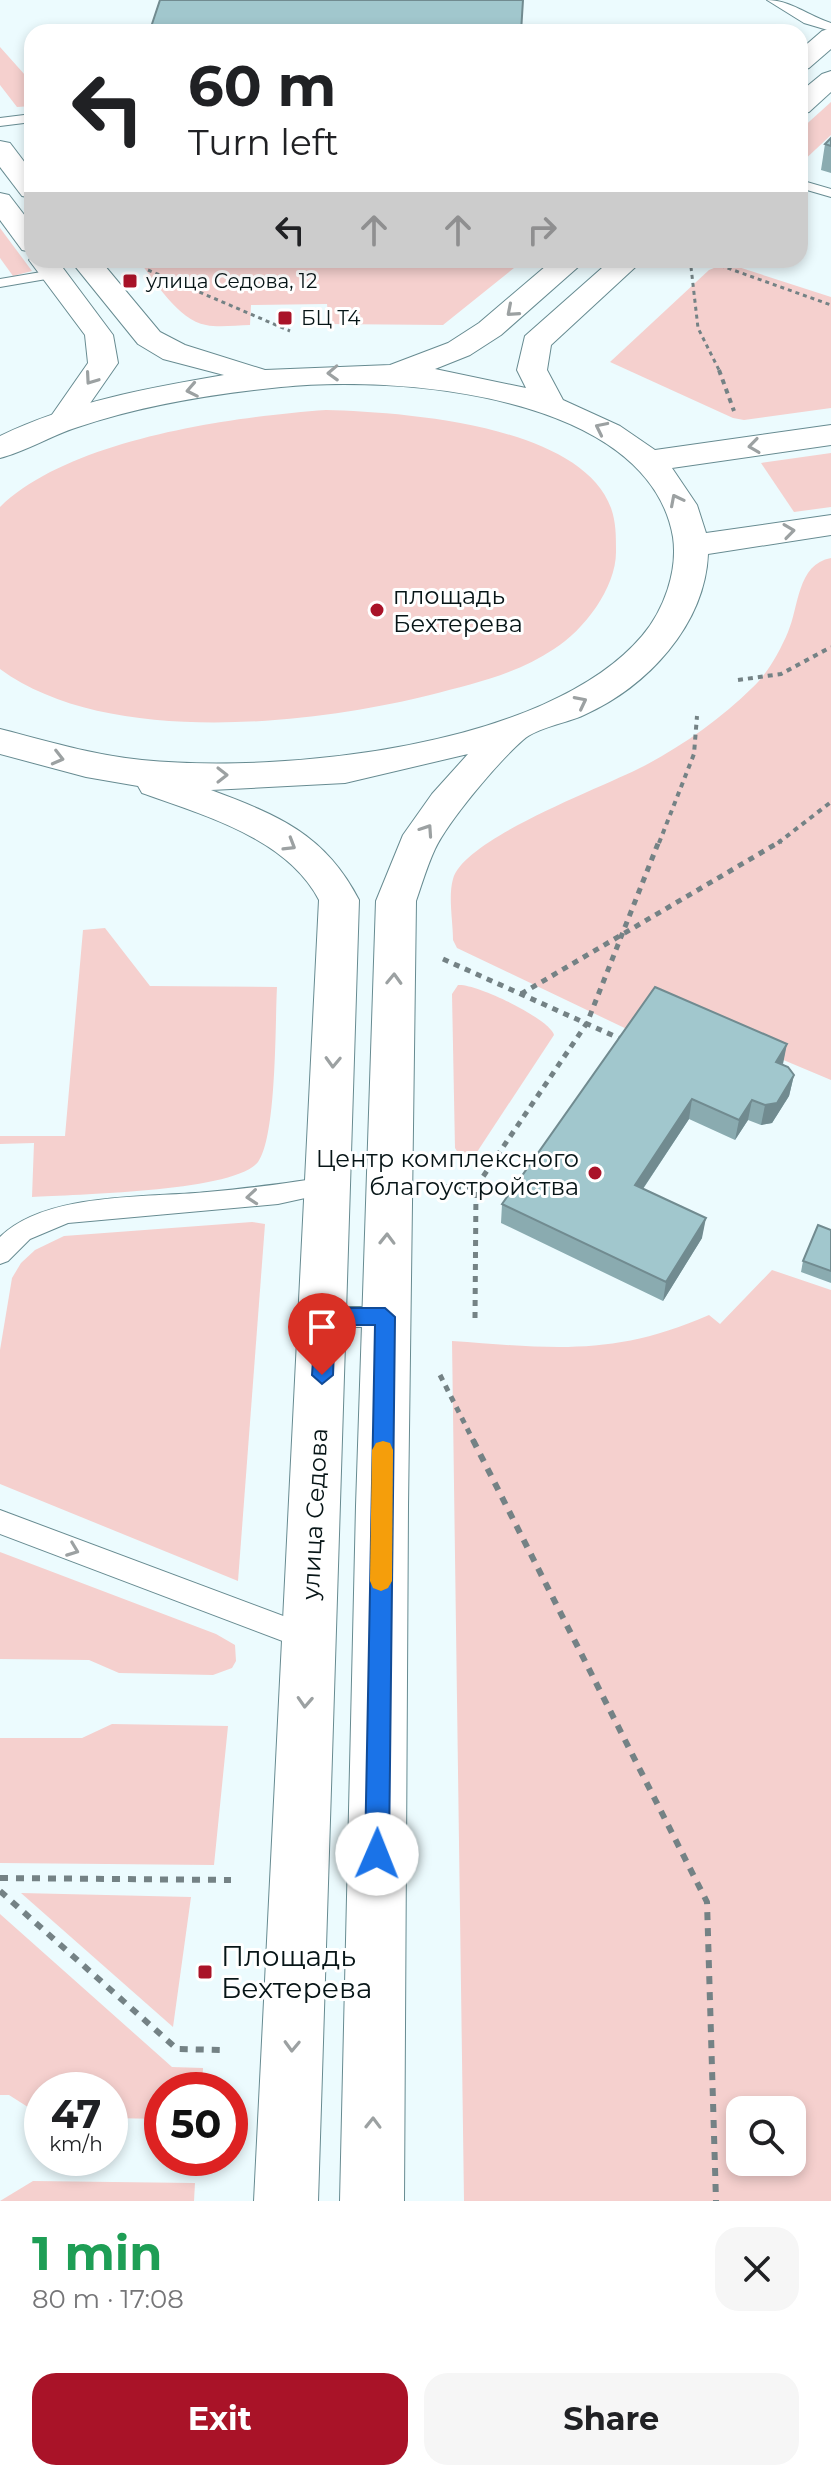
<!DOCTYPE html>
<meta charset="utf-8">
<style>
:root{--surface:#fff;--page:#f6f6f6;--text:#202124;--muted:#757577;--accent:#a91328}
body{margin:0;font-family:Montserrat,sans-serif;background:var(--page);color:var(--text);height:100vh;display:flex;flex-direction:column;font-size:30px;white-space:nowrap}
*{box-sizing:border-box;margin:0}
p{font-size:26px;color:var(--muted)}
.icon{flex:none;width:44px;height:44px;fill:none;stroke:currentColor;stroke-width:2;stroke-linecap:round;stroke-linejoin:round}
.map{position:relative;height:2201px;overflow:hidden}
.panel{display:flex;flex-direction:column;background:var(--surface);flex:1}
.panel>*{flex:none}
.guide{position:absolute;left:24px;top:24px;width:784px;height:244px;border-radius:24px;box-shadow:0 4px 12px #0003;background:#fff;color:var(--text);overflow:hidden}
.fabs{position:absolute;left:726px;top:2096px;display:grid;gap:16px}
.fabs a{display:grid;place-items:center;width:80px;height:80px;border-radius:16px;background:var(--surface);box-shadow:0 4px 12px #0003;font-size:40px}
.speed{position:absolute;left:24px;top:2072px;display:flex;gap:16px;font-size:40px;font-weight:700;text-align:center}
.speed>*{display:grid;place-content:center;width:104px;height:104px;border-radius:50%;background:var(--surface);box-shadow:0 4px 12px #0003;line-height:1}
.speed small{font-size:20px;font-weight:400}
.speed .limit{border:12px solid #d22;background:#fff;color:#111}
.pin{position:absolute;display:grid;place-items:center;width:68px;height:68px;color:#fff;margin:-82px -34px;border-radius:50% 50% 50% 0;rotate:-45deg;box-shadow:0 0 8px #0007}
.pin .icon{rotate:45deg}
.me{position:absolute;width:88px;margin:-44px;rotate:1deg;stroke-linejoin:round;filter:drop-shadow(0 0 6px #0008)}
.turn{display:flex;align-items:center;gap:28px;height:168px;padding:0 32px;font-size:36px}
.turn .icon{width:104px;height:104px;stroke-width:2.5}
.turn b{display:block;font-size:56px;line-height:68px}
.lanes{display:flex;align-items:center;height:76px;padding:0 32px;background:#0003;justify-content:center;gap:40px;direction:ltr}
.lanes .off{opacity:.35}
.round{display:grid;place-items:center;flex:none;width:84px;height:84px;border-radius:24px;background:var(--page)}
.head{display:flex;align-items:center;justify-content:space-between;height:136px;padding:0 32px}
h1{font-size:48px;font-weight:700;line-height:60px;color:#1e9e55}
.cta{display:flex;gap:16px;margin-top:auto;padding:16px 32px}
.cta a{flex:1;height:92px;border-radius:24px;background:var(--accent);color:#fff;font-size:32px;font-weight:700;line-height:92px;text-align:center}
.cta a+a{background:var(--page);color:var(--text)}
.map>svg:first-child{display:block}
</style>
<div class="map">
<svg width="831" height="2201" viewBox="0 0 831 2201">
<rect width="100%" height="100%" fill="#ecfbfe"/>
<g fill="#f5d0ce" fill-rule="evenodd">
<polygon points="0,47 25,75 32,76 32,106 17,107 0,85"/>
<polygon points="831,102 831,135 800,164 800,130"/>
<polygon points="0,228 32,271 13,276 0,258"/>
<path d="M138 260H524L443 325 329 324 327 304 251 305 250 325C236 325 220 328 206 325 178 320 155 281 138 260Z"/>
<polygon points="726,263 831,297 831,408 744,420 733,418 610,362 709,270"/>
<path d="M326 410C401 412 580 424 611 508 616 522 616 536 616 550 617 587 584 630 554 649 517 674 472 684 430 695 310 725 106 747 0 669V507C70 439 231 417 326 410Z"/>
<polygon points="831,453 831,507 794,512 761,463"/>
<path d="M831 558V1080L653 1005 633 1032 457 948 453 940C453 922 448 896 453 879 464 838 604 787 644 766 682 746 722 718 752 688 768 673 780 651 788 632 799 607 797 564 831 558Z"/>
<path d="M105 928 150 986 277 987C275 1023 277 1136 258 1162 234 1192 75 1194 32 1197L34 1143 0 1144V1136H65L83 930Z"/>
<path d="M458 985C476 983 550 1019 554 1035L477 1152 463 1161 455 1148 452 994Z"/>
<polygon points="252,1222 265,1224 238,1581 0,1484 0,1350 12,1278 21,1263 35,1250 64,1236"/>
<path d="M772 1270 831 1290V2201H464L452 1341C553 1348 613 1357 709 1315L720 1324ZM740 2110H792V2162H740Z"/>
<polygon points="0,1552 216,1634 235,1645 236,1661 232,1668 213,1675 119,1673 89,1660 0,1659"/>
<polygon points="112,1724 228,1726 214,1865 0,1863 0,1738 82,1738"/>
<polygon points="21,1893 191,1897 173,2027"/>
<polygon points="0,1914 172,2067 203,2068 202,2090 162,2090 162,2119 110,2118 110,2090 42,2090 42,2116 9,2095 0,2095"/>
<polygon points="33,2181 195,2183 194,2201 0,2201"/>
</g>
<g fill="none" stroke-linecap="round" stroke-linejoin="round">
<defs>
<g id="lane">
<path d="M767 0C790 0 809 16 831 23V31L804 23Z"/>
<polygon points="32,114 32,122 0,126 0,118"/>
<polygon points="800,180 831,189 831,197 800,188"/>
<polygon points="53,270 58,271 58,277 0,287 0,279"/>
<path d="M329 1176 337 1179 340 1185 337 1191 278 1204 68 1223 30 1239 8 1261 0 1264V1237C45 1192 147 1198 207 1192 248 1188 288 1184 329 1176Z"/>
<polygon points="325,1307 385,1307 393,1310 397,1317 393,1324 385,1327 325,1327 317,1324 313,1317 317,1310"/>
<polygon points="0,1510 318,1629 322,1638 318,1647 309,1651 0,1534"/>
</g>
<g id="street">
<polygon points="0,193 9,195 32,225 32,252 22,250 0,220"/>
<polygon points="32,256 32,260 57,260 113,335 118,363 75,425 53,425 49,419 88,363 85,335 29,260"/>
</g>
<g id="secondary">
<polygon points="831,28 831,49 809,68 800,71 800,50 822,31"/>
<polygon points="831,71 831,92 809,112 800,114 800,92 822,74"/>
<polygon points="0,141 10,143 32,172 32,198 22,196 0,167"/>
<path d="M70 260H100L160 332 185 345 265 370 390 365 448 343 479 323 553 260H586L501 335 470 355 435 369 526 388 517 370 525 336 611 260H643L551 345 547 370 563 400 620 426 655 450 831 425V445L672 468 697 505 706 533 831 515V535L708 554C705 625 647 687 584 715 567 723 536 728 523 740 498 762 449 820 435 849 427 866 422 884 416 901L408 1506 404 2201H340L356 1506 376 901 403 835 432 794 468 754 345 783 211 790C278 815 325 834 359 900L318 2201H254L319 900C287 838 203 815 142 793L138 786 86 777 0 754V729C47 741 93 755 142 760 280 774 547 748 642 636 664 610 678 571 673 537 648 393 394 375 281 387 213 394 143 405 78 427 52 435 27 451 0 458V436C70 402 148 388 224 375L163 359 138 344Z"/>
</g>
</defs>
<use href="#lane" stroke="#678b91" stroke-width="2"/>
<use href="#street" stroke="#678b91" stroke-width="2"/>
<use href="#secondary" stroke="#678b91" stroke-width="2"/>
<g stroke="#748285" stroke-width="3" stroke-dasharray="4 4" stroke-linecap="butt">
<polyline points="705,260 831,305"/>
<polyline points="691,267 698,328 720,372"/>
<polyline points="148,270 290,331"/>
</g>
<g stroke="#748285" stroke-width="4" stroke-dasharray="5 5" stroke-linecap="butt">
<polyline points="719,370 734,411"/>
<polyline points="738,680 781,674 831,647"/>
<polyline points="659,843 694,754 697,716"/>
<polyline points="778,843 831,802"/>
</g>
<g stroke="#748285" stroke-width="5" stroke-dasharray="6 6" stroke-linecap="butt">
<polyline points="443,959 623,1040"/>
<polyline points="521,994 781,841"/>
<polyline points="443,1187 476,1187"/>
<polyline points="475,1318 476,1187 587,1023 659,841"/>
<polyline points="440,1375 474,1442"/>
</g>
<g stroke="#748285" stroke-width="6" stroke-dasharray="8 8" stroke-linecap="butt">
<polyline points="473,1440 707,1902 716,2201"/>
<polyline points="0,1878 231,1880"/>
<polyline points="0,1891 177,2049 221,2050"/>
</g>
<use href="#lane" fill="#fff" fill-rule="evenodd"/>
<use href="#street" fill="#fff" fill-rule="evenodd"/>
<use href="#secondary" fill="#fff" fill-rule="evenodd"/>
</g>
<g fill="#8aabb0">
<polygon points="831,138 831,173 821,170 825,144"/>
<polygon points="655,987 783,1064 794,1075 789,1096 772,1123 761,1125 748,1120 735,1140 689,1119 643,1189 702,1238 663,1301 501,1223 502,1204"/>
<polygon points="831,1230 831,1283 801,1272 803,1261"/>
</g>
<g fill="#718b90">
<polygon points="787,1044 783,1064 776,1062"/>
<polygon points="794,1075 789,1096 772,1123 761,1125 765,1105"/>
<polygon points="692,1099 689,1119 632,1205 635,1185"/>
<polygon points="752,1100 748,1120 735,1140 739,1120"/>
<polygon points="706,1218 702,1238 663,1301 666,1282"/>
</g>
<g fill="#a1c7cd" stroke="#718b90" stroke-width="2">
<polygon points="160,0 523,0 521,32 155,32 151,27"/>
<polygon points="831,138 831,146 825,144"/>
<polygon points="655,987 787,1044 776,1062 788,1067 794,1075 777,1103 765,1105 752,1100 739,1120 692,1099 635,1185 706,1218 666,1282 502,1204"/>
<polygon points="818,1225 831,1230 831,1271 803,1261"/>
</g>
<defs><path id="oneway-chevron" d="M-2-3.5L2.5 0L-2 3.5" fill="none" stroke-width="1.6" stroke-linecap="round" stroke-linejoin="round" transform="scale(2)"/></defs>
<g stroke="#9ca1a2">
<use href="#oneway-chevron" transform="translate(512 311) rotate(139)"/>
<use href="#oneway-chevron" transform="translate(333 373) rotate(178)"/>
<use href="#oneway-chevron" transform="translate(91 379) rotate(125)"/>
<use href="#oneway-chevron" transform="translate(192 390) rotate(169)"/>
<use href="#oneway-chevron" transform="translate(601 428) rotate(-154)"/>
<use href="#oneway-chevron" transform="translate(754 446) rotate(172)"/>
<use href="#oneway-chevron" transform="translate(676 500) rotate(-117)"/>
<use href="#oneway-chevron" transform="translate(789 531) rotate(-8)"/>
<use href="#oneway-chevron" transform="translate(581 702) rotate(-27)"/>
<use href="#oneway-chevron" transform="translate(58 758) rotate(14)"/>
<use href="#oneway-chevron" transform="translate(222 775)"/>
<use href="#oneway-chevron" transform="translate(427 830) rotate(-56)"/>
<use href="#oneway-chevron" transform="translate(290 845) rotate(31)"/>
<use href="#oneway-chevron" transform="translate(394 979) rotate(-88)"/>
<use href="#oneway-chevron" transform="translate(333 1062) rotate(92)"/>
<use href="#oneway-chevron" transform="translate(252 1197) rotate(175)"/>
<use href="#oneway-chevron" transform="translate(387 1239) rotate(-89)"/>
<use href="#oneway-chevron" transform="translate(73 1550) rotate(21)"/>
<use href="#oneway-chevron" transform="translate(305 1702) rotate(93)"/>
<use href="#oneway-chevron" transform="translate(292 2046) rotate(92)"/>
<use href="#oneway-chevron" transform="translate(373 2123) rotate(-89)"/>
</g>
<polygon fill="#1a73e8" stroke="#114b97" stroke-width="2" points="325,1308 385,1308 395,1317 389,1854 385,1862 377,1866 369,1862 365,1854 375,1325 335,1325 333,1375 322,1384 312,1375 316,1317"/>
<polygon fill="#f59e0b" points="383,1441 390,1443 393,1450 392,1581 388,1588 381,1591 373,1588 370,1581 372,1450 376,1443"/>
<g fill="#a91328" stroke="#fff" stroke-width="3">
<rect x="122" y="273" width="16" height="16" rx="4"/>
<rect x="277" y="310" width="16" height="16" rx="4"/>
<circle cx="377" cy="610" r="8"/>
<circle cx="595" cy="1173" r="8"/>
<rect x="197" y="1964" width="16" height="16" rx="4"/>
</g>
<g text-anchor="middle" stroke-width="6" stroke-linejoin="round" paint-order="stroke">
<g font-size="20" fill="#071517" stroke="#fff" text-anchor="start">
<text x="146" y="288">улица Седова, 12</text>
<text x="301" y="325">БЦ Т4</text>
</g>
<g font-size="24" fill="#071517" stroke="#fff" text-anchor="start">
<text x="393" y="604">площадь<tspan x="393" dy="28">Бехтерева</tspan></text>
<text x="579" y="1167" text-anchor="end">Центр комплексного<tspan x="579" dy="28">благоустройства</tspan></text>
</g>
<g font-size="24" fill="#071517" stroke="#fff">
<text transform="translate(315 1514) rotate(-87)" y="8">улица Седова</text>
</g>
<g font-size="28" fill="#071517" stroke="#fff" text-anchor="start">
<text x="221" y="1966">Площадь<tspan x="221" dy="32">Бехтерева</tspan></text>
</g>
</g>
</svg>
<div class="fabs">
<a><svg class="icon" aria-label="search" viewBox="0 0 24 24"><circle cx="10" cy="10" r="6"/><path d="M15 15l6 6"/></svg></a>
</div>
<div class="speed"><div>47<small>km/h</small></div><div class="limit">50</div></div>
<div class="pin" style="left:322px;top:1375px;background:#d93025"><svg class="icon" aria-label="arrive" viewBox="0 0 24 24"><path d="M6 21V4h12l-3 4 3 4H6"/></svg></div>
<svg class="me" style="left:377px;top:1854px" viewBox="-20 -20 40 40"><circle r="19" fill="#fff"/><path d="M0-13L10 11 0 6-10 11z" fill="#1a73e8"/></svg>
<div class="guide">
<div class="turn"><svg class="icon" aria-label="left" viewBox="0 0 24 24"><path d="M17 20v-9H6M10 6l-5 5 5 5"/></svg><div><b>60 m</b>Turn left</div></div>
<div class="lanes"><svg class="icon" aria-label="left" viewBox="0 0 24 24"><path d="M17 20v-9H6M10 6l-5 5 5 5"/></svg><svg class="icon off" aria-label="ahead" viewBox="0 0 24 24"><path d="M12 20V5M6 11l6-6 6 6"/></svg><svg class="icon off" aria-label="ahead" viewBox="0 0 24 24"><path d="M12 20V5M6 11l6-6 6 6"/></svg><svg class="icon off" aria-label="right" viewBox="0 0 24 24"><path d="M7 20v-9h11M14 6l5 5-5 5"/></svg></div>
</div>
</div>
<section class="panel">
<div class="head"><div><h1>1 min</h1><p>80 m · 17:08</p></div><a class="round"><svg class="icon" aria-label="close" viewBox="0 0 24 24"><path d="M6 6l12 12M18 6L6 18"/></svg></a></div>
<div class="cta"><a>Exit</a><a>Share</a></div>
</section>
